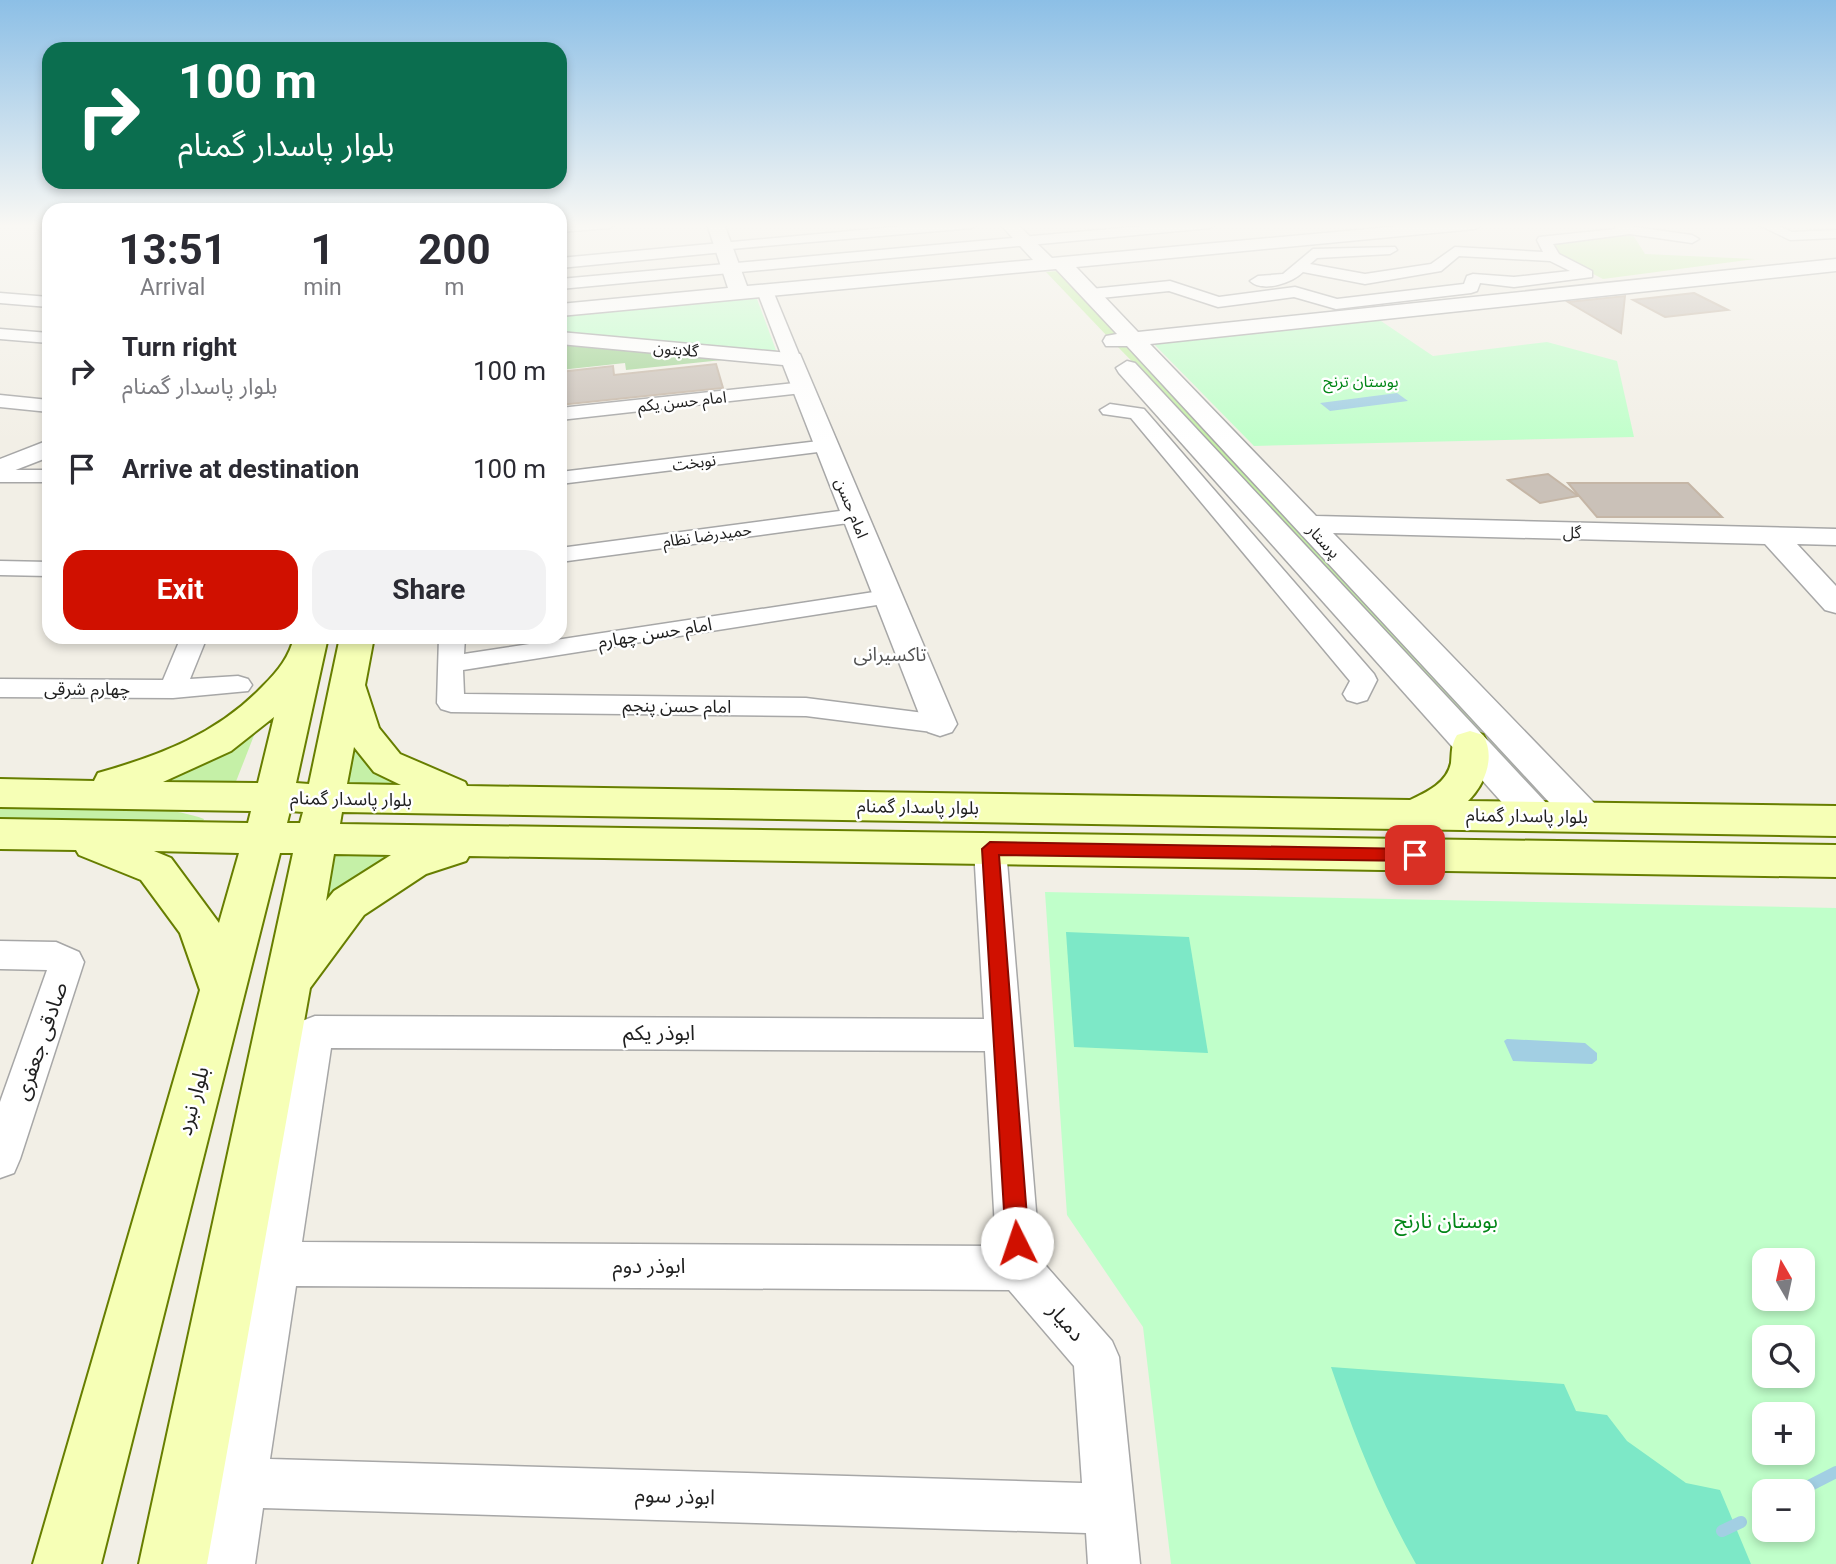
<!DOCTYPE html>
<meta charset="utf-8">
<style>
:root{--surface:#fff;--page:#f2f2f3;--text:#2b2b33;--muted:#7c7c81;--accent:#d01000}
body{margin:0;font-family:Roboto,"Noto Sans Arabic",sans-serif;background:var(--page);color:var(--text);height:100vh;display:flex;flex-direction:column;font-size:26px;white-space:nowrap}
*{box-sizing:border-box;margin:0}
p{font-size:23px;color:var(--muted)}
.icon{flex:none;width:38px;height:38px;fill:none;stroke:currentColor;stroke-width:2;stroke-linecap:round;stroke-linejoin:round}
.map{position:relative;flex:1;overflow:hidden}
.details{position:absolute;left:42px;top:203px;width:525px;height:441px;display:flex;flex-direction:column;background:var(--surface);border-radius:21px;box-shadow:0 4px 10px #0003}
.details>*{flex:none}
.hud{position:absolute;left:42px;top:42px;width:525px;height:147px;border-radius:21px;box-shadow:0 4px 10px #0003;background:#0b6e4f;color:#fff;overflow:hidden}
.needle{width:46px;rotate:351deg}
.fabs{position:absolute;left:1752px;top:1248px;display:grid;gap:14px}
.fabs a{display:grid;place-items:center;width:63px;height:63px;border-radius:14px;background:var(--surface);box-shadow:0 4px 10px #0003;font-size:35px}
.pin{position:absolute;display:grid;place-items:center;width:60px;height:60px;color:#fff;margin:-30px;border-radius:14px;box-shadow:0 4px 10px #0006}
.me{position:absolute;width:77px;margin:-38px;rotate:356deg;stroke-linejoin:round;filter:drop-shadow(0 0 5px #0008)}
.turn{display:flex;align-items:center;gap:24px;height:147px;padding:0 21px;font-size:32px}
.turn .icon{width:91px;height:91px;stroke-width:2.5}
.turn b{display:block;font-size:49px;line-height:60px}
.eta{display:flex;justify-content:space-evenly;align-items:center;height:119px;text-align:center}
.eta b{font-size:42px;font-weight:700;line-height:49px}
.primary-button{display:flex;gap:14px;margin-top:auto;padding:14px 21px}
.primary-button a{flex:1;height:80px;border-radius:21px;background:var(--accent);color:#fff;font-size:28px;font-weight:700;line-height:80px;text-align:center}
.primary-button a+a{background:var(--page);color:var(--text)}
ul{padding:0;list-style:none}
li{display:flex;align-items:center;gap:21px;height:98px;padding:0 21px}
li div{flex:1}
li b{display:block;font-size:26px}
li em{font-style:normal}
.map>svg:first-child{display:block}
</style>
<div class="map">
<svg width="1836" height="1564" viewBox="0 0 1836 1564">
<rect width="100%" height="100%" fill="#f2efe6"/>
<g fill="#c5f0a7">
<polygon points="1633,235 1645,254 1755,259 1603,279 1562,258 1553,241"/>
<polygon points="1058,271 1122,336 1109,338 1046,272"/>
<polygon points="1130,344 1555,797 1533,800 1161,391 1116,345"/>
<polygon points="260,720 235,784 144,784"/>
<polygon points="349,729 380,774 408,792 340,790"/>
<path d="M0 808C57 808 153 800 204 819L201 826H0Z"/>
<polygon points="328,851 406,855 310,936"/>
</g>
<polygon fill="#a4d597" points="560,344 732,359 626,370 625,363 560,370"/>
<g fill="#c0ffca" fill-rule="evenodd">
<polygon points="741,295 757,299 777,353 560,334 560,312"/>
<polygon points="1378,319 1433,356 1547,342 1617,361 1634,437 1254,446 1150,340"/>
<path d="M1045 892 1836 908V1564H1171L1143 1327 1067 1215ZM1764 1260H1802V1298H1764ZM1764 1337H1802V1376H1764ZM1764 1414H1802V1452H1764ZM1764 1491H1802V1530H1764Z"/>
</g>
<g fill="#7de8c7">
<polygon points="1066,932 1189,937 1208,1053 1074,1047"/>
<path d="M1331 1367 1564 1384 1576 1411 1607 1415 1627 1441 1686 1483 1720 1490 1751 1564H1416C1380 1501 1354 1435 1331 1367Z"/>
</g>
<g fill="#a2cfe3">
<polygon points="1397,393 1408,401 1330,411 1320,403"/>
<polygon points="1507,1039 1585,1043 1597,1053 1597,1060 1592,1064 1513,1061 1504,1041"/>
</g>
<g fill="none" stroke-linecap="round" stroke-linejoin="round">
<g stroke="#a2cfe3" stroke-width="12">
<polyline points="1799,1491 1836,1472"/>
<polyline points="1722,1531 1741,1522"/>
</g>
</g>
<g fill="#cac1b8" stroke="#c5b6a6" stroke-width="2">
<polygon points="1694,293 1728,310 1665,317 1633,300"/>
<polygon points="1625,296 1621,333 1568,302"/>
<polygon points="716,364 723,388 560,405 560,372 613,366 614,375"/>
<polygon points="1548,474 1578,496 1540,503 1508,480"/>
<polygon points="1568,483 1688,483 1722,517 1597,517"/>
</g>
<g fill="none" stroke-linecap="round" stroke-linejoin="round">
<defs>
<g id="minor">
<polygon points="560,224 616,224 609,228 560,232"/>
<polygon points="926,224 979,224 972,228 731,249 724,252 560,268 560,258"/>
<polygon points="1166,224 1217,224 1210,228 560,289 560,279"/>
<path d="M1614 224 1692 235 1699 239 1692 243 1630 234 1553 244 1559 254 1592 271V277L1514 287 1480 283 1477 291 1471 293 1336 309 1294 297 1218 307 1169 291 1091 299 1083 294 1091 289 1170 281 1219 297 1295 287 1337 299 1464 284 1467 276 1473 274 1514 277 1570 271 1550 261 1459 256 1441 271 1365 284 1303 272C1292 283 1263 293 1250 281L1258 276 1283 274 1313 249 1395 247 1397 250 1390 254 1317 258 1310 264 1365 274 1431 264 1455 247 1543 252 1537 240 1539 237 1616 229Z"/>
<polygon points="1757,224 1775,224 1792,232 1836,230 1836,238 1790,240"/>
<polygon points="765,286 773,291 801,359 798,363 792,364 783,359 757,291"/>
<polygon points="0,293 49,297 49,307 0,303"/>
<polygon points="0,329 49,333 49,343 0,339"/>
<polygon points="804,382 813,388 811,392 560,420 560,408"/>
<polygon points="0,395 49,400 49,412 0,407"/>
<polygon points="1110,404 1144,409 1374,674 1377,680 1367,700 1357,703 1347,700 1343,694 1350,681 1131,418 1103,414 1100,410"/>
<polygon points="827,440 834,442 837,446 834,450 560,484 560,472"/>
<rect x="0" y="470" width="49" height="12"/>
<polygon points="855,509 866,516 863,521 560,562 560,548"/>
<polygon points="0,561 49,562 49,576 0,575"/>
<polygon points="887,590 896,592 899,597 896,602 463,670 464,694 806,698 940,715 950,717 954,724 950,731 940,733 806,716 451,712 441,709 437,703 439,637 465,637 464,654"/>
<polygon points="181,637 207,637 190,679 238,676 248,679 252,685 248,691 173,698 0,697 0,679 163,680"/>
<path d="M990 837 1001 841 1006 849 1040 1259 1112 1341 1119 1357 1140 1564H1088L1086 1533 263 1508 255 1564H203L297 1032 302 1021 315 1016 984 1019 974 849 979 841ZM331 1048 985 1051 996 1246 302 1242ZM296 1286 1009 1290 1074 1366 1082 1483 270 1459Z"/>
<polygon points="0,941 56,942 79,952 84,962 20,1159 14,1173 0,1178 0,1102 47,970 0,969"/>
</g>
<g id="tertiary">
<polygon points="707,224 724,224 747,286 1033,260 1000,224 1017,224 1052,258 1423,224 1484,224 1475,229 1076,267 1138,332 1836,259 1836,271 1150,344 1316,516 1836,529 1836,545 1797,544 1836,586 1836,613 1825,610 1765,544 1333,533 1598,807 1604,817 1598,827 1585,831 1572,827 1127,346 1106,346 1103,341 1106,336 1117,334 1056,269 560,316 560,304 728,288"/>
<polygon points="560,332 800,354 957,724 952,732 940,736 928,732 923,724 783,365 560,344"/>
<polygon points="1127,361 1135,363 1549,806 1555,816 1549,826 1536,830 1523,826 1119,373 1116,368"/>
<polygon points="49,440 49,457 0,476 0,459"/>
</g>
<path id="secondary" d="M294 637H328L296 783 309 784 340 637H374L365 685 379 728 400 754 465 782 467 786 1410 800C1427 792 1447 783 1451 763 1452 752 1451 745 1457 735L1470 731 1483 735C1496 757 1485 784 1468 801L1836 806V836L342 812 340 824 1836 845V877L469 856 466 861 426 874 364 915 310 988 207 1564H139L293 853H280L101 1564H33L200 990 180 933 141 880 79 855 76 850 0 849V819L248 823 251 811 0 807V779L94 781 98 773C161 755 217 734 263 686 278 671 290 656 294 637ZM274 717 258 783 163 782 231 751ZM354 747 374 772 401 785 347 784ZM290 811 303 812 300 823H287ZM154 851 239 853 219 923 171 858ZM334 854 391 855 334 891 326 901Z"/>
</defs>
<use href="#minor" stroke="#a7a7a7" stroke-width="3"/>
<use href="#tertiary" stroke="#a7a7a7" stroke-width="3"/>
<use href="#secondary" stroke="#677e00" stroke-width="4"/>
<use href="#minor" fill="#fff" fill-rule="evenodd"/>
<use href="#tertiary" fill="#fff" fill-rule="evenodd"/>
<use href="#secondary" fill="#f6ffb6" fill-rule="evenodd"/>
</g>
<linearGradient id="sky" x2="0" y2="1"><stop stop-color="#8cbfe6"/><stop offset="0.51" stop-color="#f9f8f4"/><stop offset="1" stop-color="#f9f8f4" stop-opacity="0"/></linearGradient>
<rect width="1836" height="443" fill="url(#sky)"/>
<polygon fill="#d01000" stroke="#870a00" stroke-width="2" points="990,842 1415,849 1423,855 1415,861 999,855 1029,1243 1025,1251 1017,1254 1009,1251 1006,1243 982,849"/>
<g text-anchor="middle" stroke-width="5" stroke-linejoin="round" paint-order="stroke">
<g font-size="16" fill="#202020" stroke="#fff">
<text transform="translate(676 349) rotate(5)" y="6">گلابتون</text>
<text transform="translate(682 401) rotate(-6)" y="6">امام حسن یکم</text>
<text transform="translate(694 462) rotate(-7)" y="6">نوبخت</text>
<text transform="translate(852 508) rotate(68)" y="6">امام حسن</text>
<text transform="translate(1572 532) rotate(2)" y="6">گل</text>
<text transform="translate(707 535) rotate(-8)" y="6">حمیدرضا نظام</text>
<text transform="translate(1324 541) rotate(47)" y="6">پرستار</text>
</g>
<g font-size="16" fill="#028617" stroke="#fff">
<text x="1361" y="387">بوستان ترنج</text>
</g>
<g font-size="18" fill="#202020" stroke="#fff">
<text transform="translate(655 633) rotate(-9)" y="6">امام حسن چهارم</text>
<text x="87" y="695">چهارم شرقی</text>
<text transform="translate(677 706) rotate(1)" y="6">امام حسن پنجم</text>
<text transform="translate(351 799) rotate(1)" y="6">بلوار پاسدار گمنام</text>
<text transform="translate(918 807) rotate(1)" y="6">بلوار پاسدار گمنام</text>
<text transform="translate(1527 816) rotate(1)" y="6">بلوار پاسدار گمنام</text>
</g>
<g font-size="19" fill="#535353" stroke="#fff">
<text x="890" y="661">تاکسیرانی</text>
</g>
<g font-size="21" fill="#202020" stroke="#fff">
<text x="659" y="1040">ابوذر یکم</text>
<text transform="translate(41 1041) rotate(-71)" y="7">صادقی جعفری</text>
<text transform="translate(193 1101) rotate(-75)" y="7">بلوار نبرد</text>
<text x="649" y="1273">ابوذر دوم</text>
<text transform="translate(1066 1322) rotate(49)" y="7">دمیار</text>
<text transform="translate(675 1496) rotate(2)" y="7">ابوذر سوم</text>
</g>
<g font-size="21" fill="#028617" stroke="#fff">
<text x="1446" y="1228">بوستان نارنج</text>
</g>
</g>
</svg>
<div class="fabs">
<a><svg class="needle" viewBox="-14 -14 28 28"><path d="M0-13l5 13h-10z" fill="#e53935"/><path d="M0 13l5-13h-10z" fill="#7c7c81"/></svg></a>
<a><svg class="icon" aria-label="search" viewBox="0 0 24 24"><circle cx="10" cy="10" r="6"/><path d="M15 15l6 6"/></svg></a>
<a>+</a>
<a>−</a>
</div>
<div class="pin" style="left:1415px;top:855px;background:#d93025"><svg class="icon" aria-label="arrive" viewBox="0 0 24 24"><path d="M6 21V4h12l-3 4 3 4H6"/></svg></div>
<svg class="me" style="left:1017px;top:1243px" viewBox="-20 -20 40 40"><circle r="19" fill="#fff"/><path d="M0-13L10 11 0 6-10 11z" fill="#d01000"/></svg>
<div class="hud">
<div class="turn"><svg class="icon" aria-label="right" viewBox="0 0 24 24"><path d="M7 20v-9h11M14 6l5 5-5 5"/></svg><div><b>100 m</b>بلوار پاسدار گمنام</div></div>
</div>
<section class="details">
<div class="eta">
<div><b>13:51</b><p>Arrival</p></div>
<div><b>1</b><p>min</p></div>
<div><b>200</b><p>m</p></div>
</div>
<ul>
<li><svg class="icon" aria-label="right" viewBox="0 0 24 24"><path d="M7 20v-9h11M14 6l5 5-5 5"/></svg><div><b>Turn right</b><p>بلوار پاسدار گمنام</p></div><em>100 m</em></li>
<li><svg class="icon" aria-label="arrive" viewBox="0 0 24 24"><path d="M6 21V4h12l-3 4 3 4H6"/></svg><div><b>Arrive at destination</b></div><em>100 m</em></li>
</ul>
<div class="primary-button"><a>Exit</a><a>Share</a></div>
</section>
</div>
